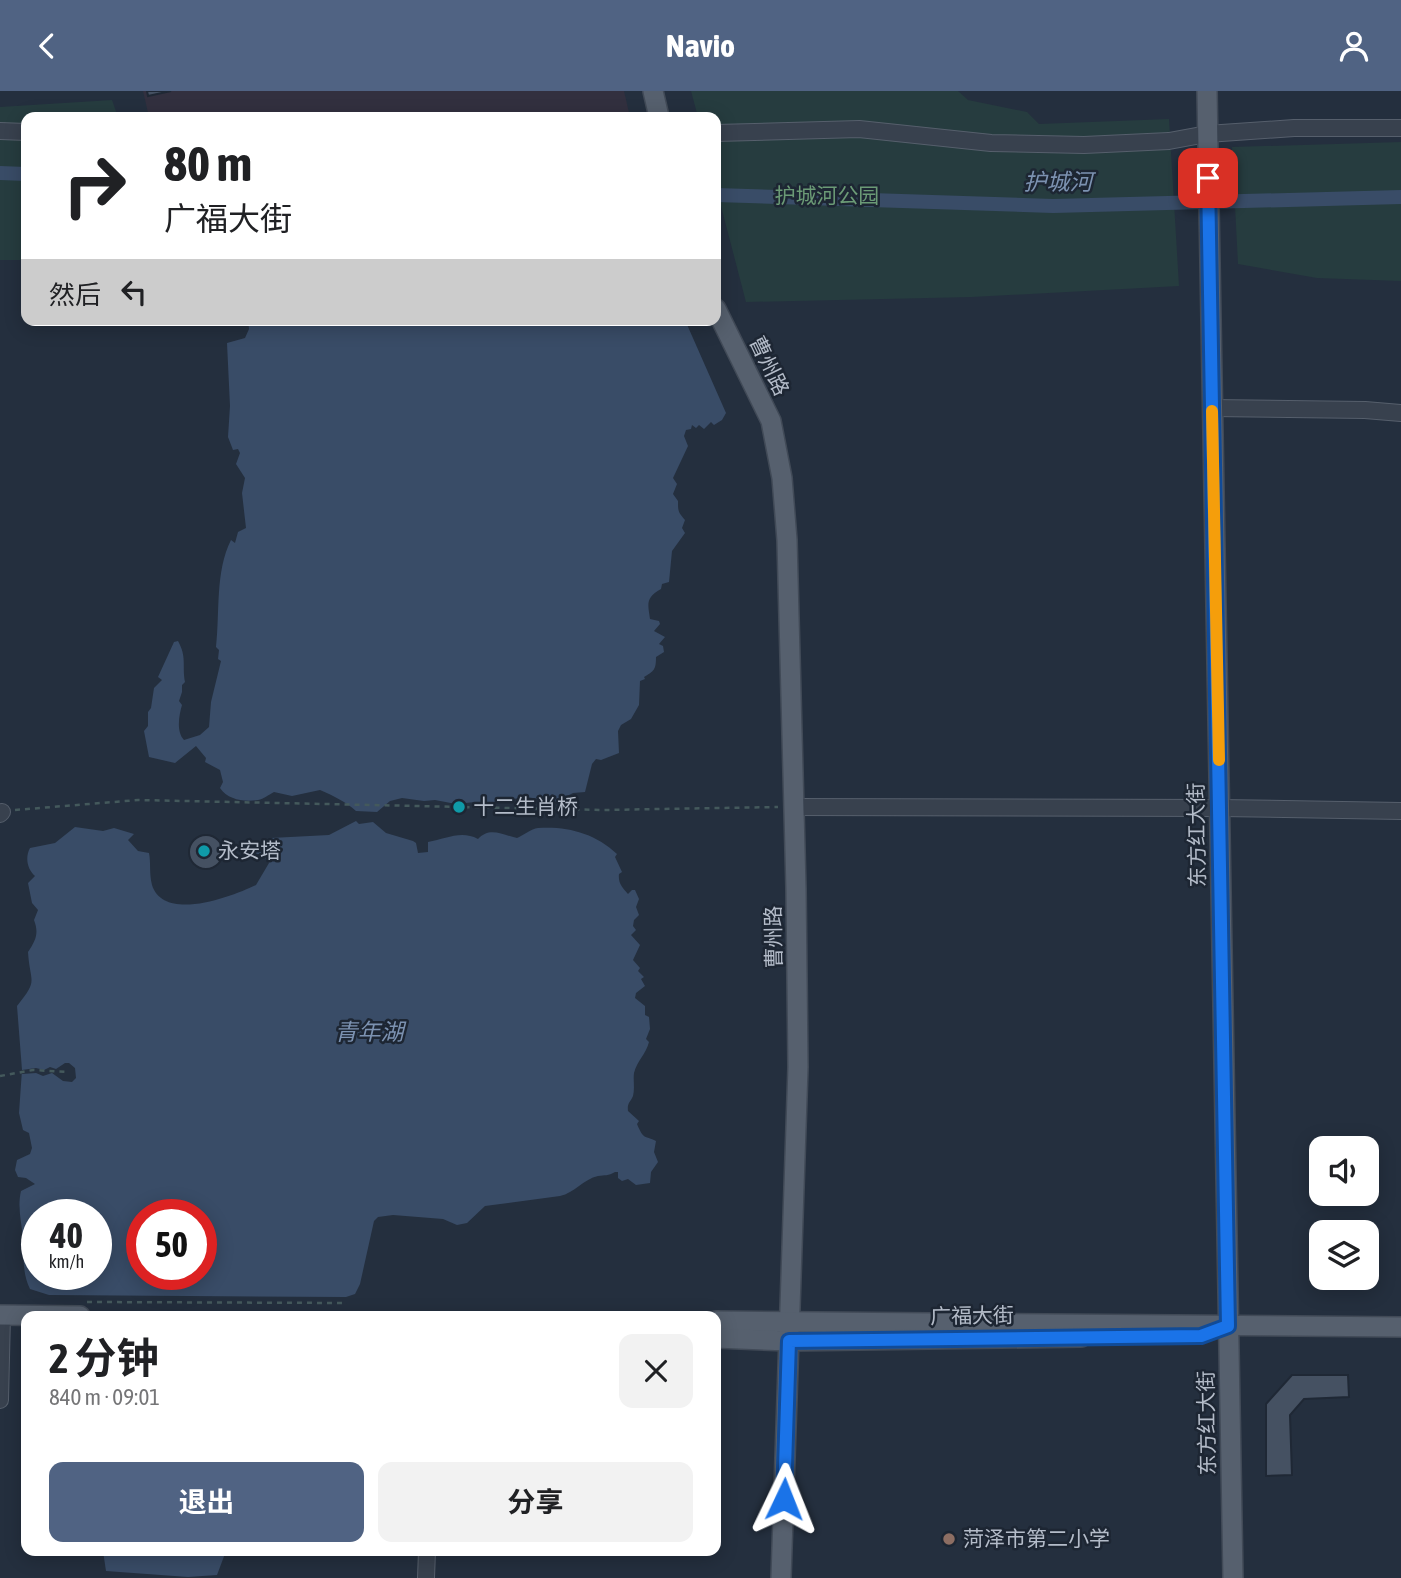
<!DOCTYPE html>
<html lang="zh">
<meta charset="utf-8">
<style>
:root{--surface:#fff;--page:#f2f2f2;--text:#202124;--muted:#757577;--accent:#506383}
body{margin:0;font-family:"Asap Condensed","Noto Sans SC",sans-serif;background:var(--page);color:var(--text);height:100vh;display:flex;flex-direction:column;font-size:26px;white-space:nowrap}
*{box-sizing:border-box;margin:0}
p{font-size:23px;color:var(--muted)}
.icon{flex:none;width:38px;height:38px;fill:none;stroke:currentColor;stroke-width:2;stroke-linecap:round;stroke-linejoin:round}
.map{position:relative;flex:1;overflow:hidden}
.details{position:absolute;left:21px;top:1220px;width:700px;height:245px;display:flex;flex-direction:column;background:var(--surface);border-radius:14px;box-shadow:0 4px 18px #0003}
.details>*{flex:none}
.banner{position:absolute;left:21px;top:21px;width:700px;height:214px;border-radius:14px;box-shadow:0 4px 18px #0003;background:#fff;color:var(--text);overflow:hidden}
.buttons{position:absolute;left:1309px;top:1045px;display:grid;gap:14px}
.buttons a{display:grid;place-items:center;width:70px;height:70px;border-radius:14px;background:var(--surface);box-shadow:0 4px 18px #0003;font-size:35px}
.speed{position:absolute;left:21px;top:1108px;display:flex;gap:14px;font-size:35px;font-weight:700;text-align:center}
.speed>*{display:grid;place-content:center;width:91px;height:91px;border-radius:50%;background:var(--surface);box-shadow:0 4px 18px #0003;line-height:1}
.speed small{font-size:18px;font-weight:400}
.speed .limit{border:10px solid #d22;background:#fff;color:#111}
.pin{position:absolute;display:grid;place-items:center;width:60px;height:60px;color:#fff;margin:-30px;border-radius:14px;box-shadow:0 4px 10px #0006}
.me{position:absolute;width:77px;margin:-38px;rotate:2deg;stroke-linejoin:round;filter:drop-shadow(0 0 5px #0008)}
.turn{display:flex;align-items:center;gap:24px;height:147px;padding:0 28px;font-size:32px}
.turn .icon{width:91px;height:91px;stroke-width:2.5}
.turn b{display:block;font-size:49px;line-height:60px}
.then{display:flex;align-items:center;height:66px;padding:0 28px;background:#0003;gap:14px;font-size:26px}
.round{display:grid;place-items:center;flex:none;width:74px;height:74px;border-radius:14px;background:var(--page)}
.headline{display:flex;align-items:center;justify-content:space-between;height:119px;padding:0 28px}
h1{font-size:42px;font-weight:700;line-height:52px}
.action{display:flex;gap:14px;margin-top:auto;padding:14px 28px}
.action a{flex:1;height:80px;border-radius:14px;background:var(--accent);color:#fff;font-size:28px;font-weight:700;line-height:80px;text-align:center}
.action a+a{background:var(--page);color:var(--text)}
header{display:flex;justify-content:space-between;align-items:center;height:91px;padding:0 28px;background:var(--accent);color:#fff;font-size:32px;font-weight:700}
.map>svg:first-child{display:block}
</style>
<header><svg class="icon" aria-label="back" viewBox="0 0 24 24"><path d="M15 5l-7 7 7 7"/></svg>Navio<svg class="icon" aria-label="person" viewBox="0 0 24 24"><circle cx="12" cy="8" r="4"/><path d="M4 21q1-7 8-7t8 7"/></svg></header>
<div class="map">
<svg width="1401" height="1487" viewBox="0 0 1401 1487">
<rect width="100%" height="100%" fill="#242f3e"/>
<polygon fill="#32303f" points="143,0 624,0 630,26 149,26"/>
<g fill="#263c3f">
<polygon points="691,0 958,0 968,9 1027,21 1039,33 1169,28 1179,195 972,206 746,211 716,96 716,26 698,26"/>
<polygon points="112,9 118,26 26,26 26,169 0,169 0,16"/>
<polygon points="1401,51 1401,190 1317,187 1238,173 1232,56"/>
</g>
<g fill="#394c67" fill-rule="evenodd">
<path d="M248 229H685L726 322 722 329 714 334 711 331 704 338 699 334 696 337 692 334 691 338 686 339 684 345 688 355 673 387 677 393 673 403 678 410C678 420 678 421 685 429L682 437 685 442 672 460 669 491 662 493 661 498C645 507 648 513 650 528L659 530 660 533 654 540 665 546 659 553 663 555 664 561 656 566C656 579 654 580 644 586L645 588 640 590 639 614 631 628 621 634 618 640 619 662 601 669 596 668 592 673 585 701 573 702 555 711 527 706 480 713 475 711 456 713 435 709 424 710 402 707 390 710 377 721 356 720C346 711 334 705 320 699L292 705 274 701C268 704 264 708 258 709 244 711 228 709 220 697L223 691 220 679 205 671 206 667 196 655 175 672 149 666 144 640 148 635V621L151 617 154 597 162 589 158 586 174 551 178 550C187 566 182 574 185 591L182 594V601L179 610 182 614C179 624 176 641 184 649L200 644 209 636 211 611 221 570 218 568 219 559 216 556C220 521 215 481 231 449L235 452 238 441 246 437 242 402 245 387 236 373 240 362 238 358 233 359 228 346 230 315 227 252 245 247 249 238Z"/>
<path d="M356 730 359 733 373 731 386 742 413 750 416 752 418 762 428 761V751C446 748 461 739 478 748 490 735 502 744 517 747 524 744 531 738 538 737 567 735 595 742 617 763L615 766 622 781 619 783C618 792 622 796 628 803L632 799H635L639 808 636 816 639 824 634 829 633 835 636 839 631 844 640 854 633 869 640 877 638 880 644 886 641 888 645 895 636 902 635 907 645 915V924L649 926 650 938 646 948 649 951C646 963 637 970 634 982 633 989 635 997 633 1005 630 1012 627 1012 628 1020L639 1030 637 1033C644 1050 645 1044 656 1050L654 1061 658 1071 651 1081 650 1092 636 1094 628 1088 622 1090 618 1087V1081H615C608 1085 605 1084 598 1085 584 1088 574 1102 560 1105L485 1115 467 1132 457 1134 443 1128 393 1124 378 1126 374 1130 360 1193 355 1203 346 1206 49 1204 30 1198C22 1182 24 1166 23 1149 22 1132 17 1117 21 1100L35 1093 26 1087 18 1086 15 1079 17 1069 30 1063 32 1057 29 1042 23 1039 19 1022 22 979 17 915C39 888 30 893 28 861 36 849 39 842 34 829L38 819 32 812 28 792 35 785C27 778 25 766 30 757L55 752 75 736 103 740 114 737 134 743 128 749 138 760 149 762C151 772 149 782 152 794 164 832 233 805 256 794L269 772 264 765 255 762 268 753 271 747 329 744ZM37 1124H96V1183H37ZM142 1124H201V1183H142Z"/>
<polygon points="103,1460 226,1460 217,1484 188,1486 106,1480"/>
</g>
<polygon fill="#242f3e" points="65,972 69,972 75,977 76,987 72,991 63,990 52,982 43,985 36,982 22,983 22,979 36,977 44,979 50,976 56,978"/>
<g fill="none" stroke-linecap="round" stroke-linejoin="round">
<g stroke="#394c67" stroke-width="14">
<polyline points="0,82 26,83"/>
<polyline points="716,104 1053,115 1401,106"/>
</g>
</g>
<g fill="#455162" stroke="#1f2835" stroke-width="2">
<polygon points="147,0 171,0 148,5"/>
<circle cx="206" cy="761" r="17"/>
<polygon points="1292,1284 1348,1284 1349,1306 1304,1308 1290,1324 1292,1384 1266,1385 1266,1313"/>
</g>
<g fill="none" stroke-linecap="round" stroke-linejoin="round">
<defs>
<g id="minor">
<polyline points="0,40 26,41"/>
<polyline points="716,42 859,38 991,52 1084,54 1169,50 1207,43 1294,37 1401,37"/>
<polyline points="1212,317 1365,319 1401,322"/>
<polyline points="793,716 1220,717 1401,720"/>
<polyline points="0,723 2,721"/>
<polyline points="0,1309 2,1224"/>
<polyline points="426,1487 427,1460"/>
</g>
<g id="major">
<polyline points="653,0 659,26"/>
<polyline points="1207,0 1233,1487"/>
<polyline points="716,218 771,330 782,387 787,449 796,798 798,976 781,1487"/>
<polyline points="0,1224 80,1225"/>
<polyline points="716,1230 1401,1236"/>
<polyline points="716,1247 789,1250 1081,1246"/>
</g>
</defs>
<use href="#minor" stroke="#565f6c" stroke-width="18"/>
<use href="#major" stroke="#414a57" stroke-width="22"/>
<g stroke="#44595c" stroke-width="2.5" stroke-dasharray="5 5" stroke-linecap="butt">
<polyline points="15,719 138,709 603,719 778,716"/>
<polyline points="0,985 33,979 69,981"/>
<polyline points="87,1211 347,1212"/>
</g>
<use href="#minor" stroke="#38414e" stroke-width="16"/>
<use href="#major" stroke="#56606e" stroke-width="19"/>
</g>
<g fill="none" stroke-linecap="round" stroke-linejoin="round">
<defs>
<polyline id="route" points="784,1408 789,1250 1201,1245 1228,1235 1208,87"/>
</defs>
<use href="#route" stroke="#114b97" stroke-width="18"/>
<use href="#route" stroke="#1a73e8" stroke-width="12"/>
<polyline stroke="#f59e0b" stroke-width="12" points="1212,320 1219,669"/>
</g>
<g fill="#0f9aa8" stroke="#1d2633" stroke-width="2.5">
<circle cx="459" cy="716" r="7"/>
<circle cx="204" cy="760" r="7"/>
</g>
<circle fill="#8d6e63" stroke="#1d2633" stroke-width="2.5" cx="949" cy="1448" r="7"/>
<g text-anchor="middle" stroke-width="5" stroke-linejoin="round" paint-order="stroke">
<g font-size="21" fill="#6b9a76" stroke="#1d2633">
<text x="827" y="112">护城河公园</text>
</g>
<g font-size="21" fill="#b4bcc9" stroke="#1d2633">
<text transform="translate(769 275) rotate(64)" y="7">曹州路</text>
<text transform="translate(1197 744) rotate(-91)" y="7">东方红大街</text>
<text transform="translate(774 846) rotate(-91)" y="7">曹州路</text>
<text transform="translate(972 1225) rotate(-1)" y="7">广福大街</text>
<text transform="translate(1207 1332) rotate(-91)" y="7">东方红大街</text>
</g>
<g font-size="21" fill="#b4bcc9" stroke="#1d2633" text-anchor="start">
<text x="473" y="723">十二生肖桥</text>
<text x="218" y="767">永安塔</text>
<text x="963" y="1455">菏泽市第二小学</text>
</g>
<g font-size="23" font-style="italic" fill="#7c92b1" stroke="#1d2633">
<text x="1058" y="99">护城河</text>
<text x="369" y="949">青年湖</text>
</g>
</g>
</svg>
<div class="buttons">
<a><svg class="icon" aria-label="sound" viewBox="0 0 24 24"><path d="M4 9h4l5-4v14l-5-4H4zM17 9q2 3 0 6"/></svg></a>
<a><svg class="icon" aria-label="layers" viewBox="0 0 24 24"><path d="M12 4l9 5-9 5-9-5zM3 14l9 5 9-5"/></svg></a>
</div>
<div class="speed"><div>40<small>km/h</small></div><div class="limit">50</div></div>
<div class="pin" style="left:1208px;top:87px;background:#d93025"><svg class="icon" aria-label="arrive" viewBox="0 0 24 24"><path d="M6 21V4h12l-3 4 3 4H6"/></svg></div>
<svg class="me" style="left:784px;top:1408px" viewBox="-20 -20 40 40"><path d="M0-17L14 15 0 8-14 15z" fill="#1a73e8" stroke="#fff" stroke-width="4"/></svg>
<div class="banner">
<div class="turn"><svg class="icon" aria-label="right" viewBox="0 0 24 24"><path d="M7 20v-9h11M14 6l5 5-5 5"/></svg><div><b>80 m</b>广福大街</div></div>
<div class="then">然后<svg class="icon" aria-label="left" viewBox="0 0 24 24"><path d="M17 20v-9H6M10 6l-5 5 5 5"/></svg></div>
</div>
<section class="details">
<div class="headline"><div><h1>2 分钟</h1><p>840 m · 09:01</p></div><a class="round"><svg class="icon" aria-label="close" viewBox="0 0 24 24"><path d="M6 6l12 12M18 6L6 18"/></svg></a></div>
<div class="action"><a>退出</a><a>分享</a></div>
</section>
</div>
